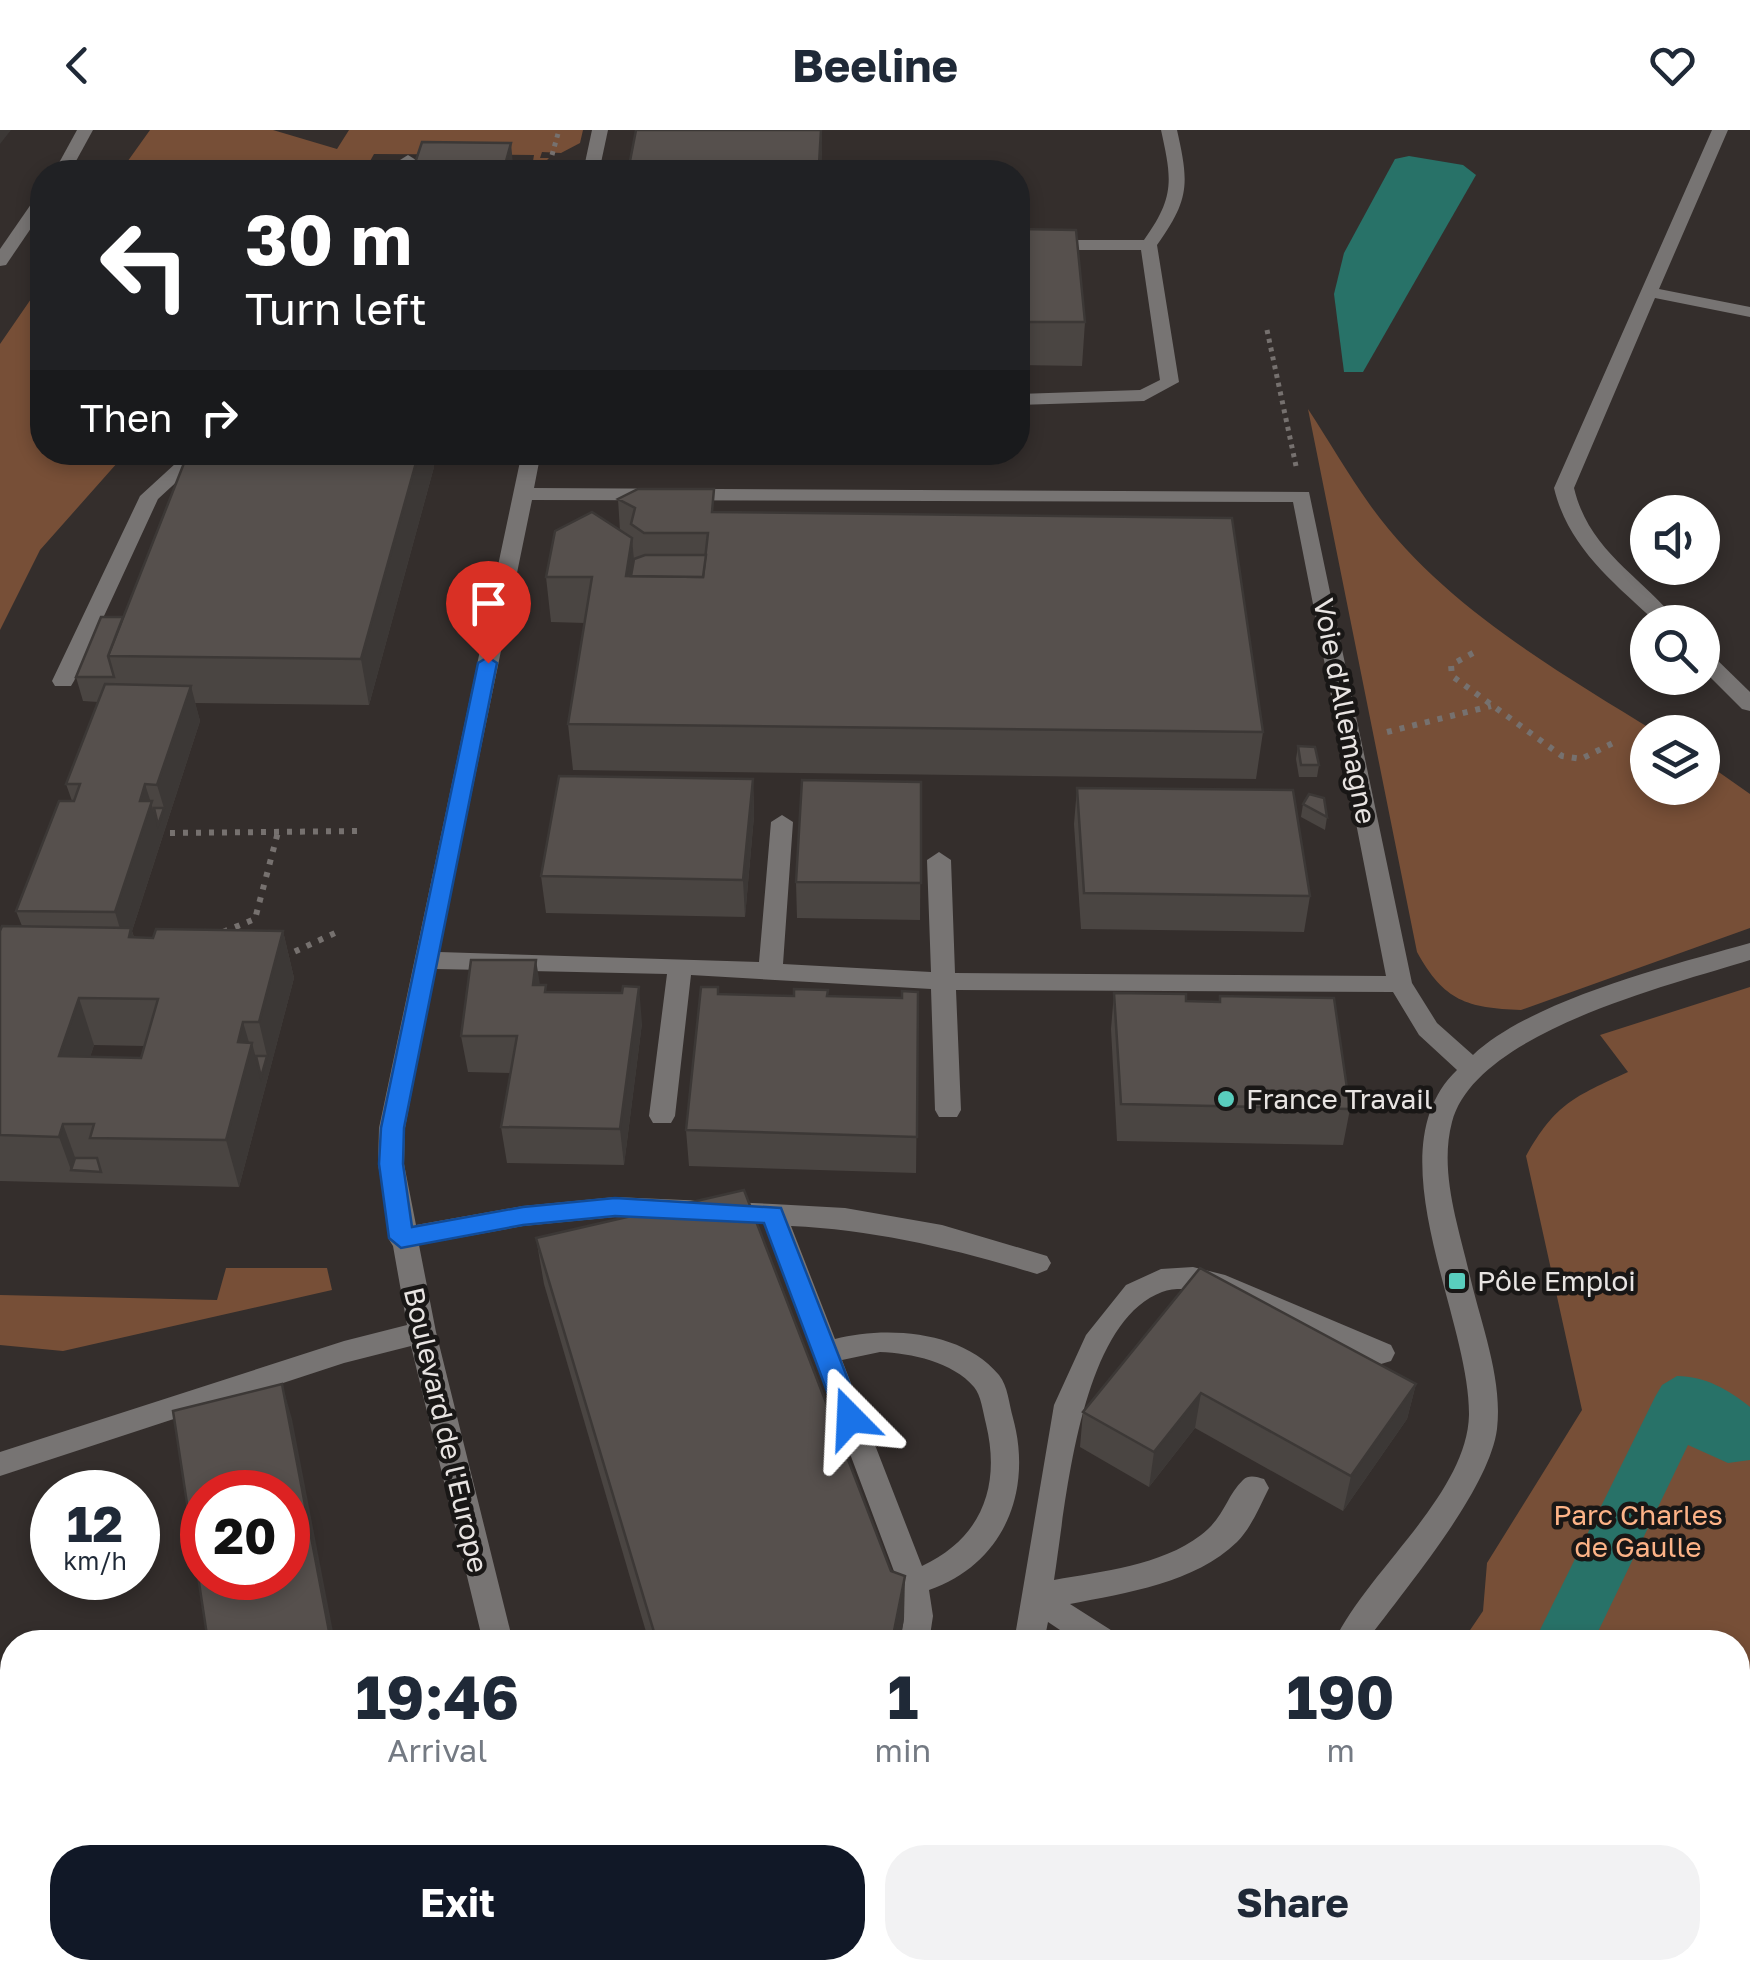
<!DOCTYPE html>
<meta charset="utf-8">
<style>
:root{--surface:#fff;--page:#f2f2f3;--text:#1f2937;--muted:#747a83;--accent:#111827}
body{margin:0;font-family:"Golos Text",sans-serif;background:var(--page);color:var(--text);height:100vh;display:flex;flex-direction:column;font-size:38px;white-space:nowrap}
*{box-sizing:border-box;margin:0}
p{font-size:32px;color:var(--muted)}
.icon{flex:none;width:55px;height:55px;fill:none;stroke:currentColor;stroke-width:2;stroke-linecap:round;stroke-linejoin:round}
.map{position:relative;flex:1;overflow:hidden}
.sheet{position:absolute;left:0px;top:1500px;width:1750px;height:350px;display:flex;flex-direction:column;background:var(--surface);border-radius:40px 40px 0 0;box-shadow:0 5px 15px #0003}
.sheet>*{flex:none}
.top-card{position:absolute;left:30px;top:30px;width:1000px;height:305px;border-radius:40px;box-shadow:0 5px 15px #0003;background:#202124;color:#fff;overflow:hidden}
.tools{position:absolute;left:1630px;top:365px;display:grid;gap:20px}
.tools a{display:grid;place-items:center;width:90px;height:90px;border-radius:50%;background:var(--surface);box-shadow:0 5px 15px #0003;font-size:50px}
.speed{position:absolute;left:30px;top:1340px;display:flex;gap:20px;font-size:50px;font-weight:700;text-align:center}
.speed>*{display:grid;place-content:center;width:130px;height:130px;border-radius:50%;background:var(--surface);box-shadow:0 5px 15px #0003;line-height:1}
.speed small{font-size:25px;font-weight:400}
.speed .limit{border:15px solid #d22;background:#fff;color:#111}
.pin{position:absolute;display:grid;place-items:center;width:85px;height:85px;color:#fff;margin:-102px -42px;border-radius:50% 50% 50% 0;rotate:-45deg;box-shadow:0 0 10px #0007}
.pin .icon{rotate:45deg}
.me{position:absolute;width:110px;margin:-55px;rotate:339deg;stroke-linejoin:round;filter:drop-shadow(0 0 8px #0008)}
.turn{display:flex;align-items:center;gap:35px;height:210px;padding:0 50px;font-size:45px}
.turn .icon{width:130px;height:130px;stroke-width:2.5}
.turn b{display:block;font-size:70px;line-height:85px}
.then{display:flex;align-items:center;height:95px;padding:0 50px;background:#0003;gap:20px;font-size:38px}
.eta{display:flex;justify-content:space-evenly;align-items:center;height:170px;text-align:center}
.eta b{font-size:60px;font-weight:700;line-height:70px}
.primary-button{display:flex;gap:20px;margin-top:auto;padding:20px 50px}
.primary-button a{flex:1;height:115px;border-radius:40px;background:var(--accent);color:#fff;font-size:40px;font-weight:700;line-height:115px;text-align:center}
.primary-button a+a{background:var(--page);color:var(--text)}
header{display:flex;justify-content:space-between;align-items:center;height:130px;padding:0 50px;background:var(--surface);font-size:45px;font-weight:700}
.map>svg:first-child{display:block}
</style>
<header><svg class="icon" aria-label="back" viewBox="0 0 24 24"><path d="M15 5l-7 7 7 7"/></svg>Beeline<svg class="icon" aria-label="heart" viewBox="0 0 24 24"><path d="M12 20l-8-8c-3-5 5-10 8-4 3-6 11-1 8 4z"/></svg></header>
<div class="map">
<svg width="1750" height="1850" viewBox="0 0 1750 1850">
<rect width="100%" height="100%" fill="#342e2c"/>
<g fill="#774f37">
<polygon points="150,0 273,0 337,19 349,0 583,0 580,13 561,23 542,22 540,28 549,28 546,31 533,31 534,25 374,24 364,42 120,42"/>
<polygon points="42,153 42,322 126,323 40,420 0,500 0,214"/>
<path d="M1308 279C1329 311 1348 344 1370 375 1442 475 1554 539 1656 602H1648V658H1702L1703 631 1750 664V798L1521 880C1467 878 1444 871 1417 822Z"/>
<path d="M1750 857V1850H1229L1238 1838H1738V1512H1462L1483 1481 1487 1433 1582 1280 1526 1026C1556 973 1574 967 1628 942L1600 905Z"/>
<polygon points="226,1138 327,1138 332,1160 63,1221 0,1215 0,1165 217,1170"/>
<polygon points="386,1838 483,1838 479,1850 373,1850"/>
<polygon points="699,1838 1052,1838 1029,1850 735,1850"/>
</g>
<g fill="#287268">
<polygon points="1409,26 1463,35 1476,45 1363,242 1344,242 1334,164 1344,123 1395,29"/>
<path d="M1677 1246C1705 1246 1729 1260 1750 1277V1330L1728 1333 1688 1315 1593 1512H1534L1655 1267 1662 1255Z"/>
</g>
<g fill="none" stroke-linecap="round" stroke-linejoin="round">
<g stroke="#76716f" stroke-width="5" stroke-dasharray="4 5" stroke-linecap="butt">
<polyline points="552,25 559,0"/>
<polyline points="1267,200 1296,336"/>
</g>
<g stroke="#76716f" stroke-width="6" stroke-dasharray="5 8" stroke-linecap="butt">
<polyline points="1473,523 1451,535 1452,546 1562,626 1581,629 1613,613"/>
<polyline points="1387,602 1491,576"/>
<polyline points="170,703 361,701"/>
<polyline points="223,802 255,789 278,702"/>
<polyline points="283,827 335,803"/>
</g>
<g fill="#777473" fill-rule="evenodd">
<polygon points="77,0 93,0 70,42 54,42"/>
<polygon points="592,0 608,0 599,42 583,42"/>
<path d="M1161 0H1177C1189 53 1190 69 1157 115L1179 252 1144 271 1018 275V264L1140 260 1160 250 1141 120H1018V110H1144C1175 67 1172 50 1161 0Z"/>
<path d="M1712 0H1728L1659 159 1750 177V187L1655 168 1574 358C1589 421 1640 445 1678 492H1656C1614 453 1568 417 1554 358Z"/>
<polygon points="408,25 416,30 412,42 396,42 400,30"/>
<polygon points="42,66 42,82 6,135 0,136 0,119 36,67"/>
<polygon points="188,322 209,322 158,369 74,551 71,556 55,556 52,551 140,366"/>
<path d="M522 322H541L534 358 1309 362 1412 853 1437 893 1473 925C1531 870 1672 835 1750 813V830C1671 855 1475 902 1452 992 1439 1041 1458 1095 1469 1142 1480 1192 1503 1247 1497 1299 1489 1361 1404 1460 1366 1512H1334C1366 1442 1467 1365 1469 1285 1470 1186 1372 1021 1457 940L1419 905 1393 862 956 860 961 980 957 987H939L935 980 931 859 691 845 675 986 671 993H653L649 986 667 844 435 839 405 998 404 1034 416 1095 523 1076 615 1067 773 1074 845 1078 942 1095 1047 1126 1051 1133 1047 1140 1037 1144C955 1119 876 1100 791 1096L835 1209C885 1196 962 1200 999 1245 1008 1256 1009 1274 1013 1288 1033 1361 1004 1434 929 1460L933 1486 929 1512H899L903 1486 898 1452 764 1094 615 1087 523 1096 419 1115 436 1202 513 1512H483L411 1216 344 1233 0 1346V1322L344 1211 407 1195 393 1116 388 1108 390 1103 378 1034 379 998ZM532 370 1293 372 1386 846 955 843 951 730 939 722 927 730 931 842 783 834 793 692 782 685 771 692 759 832 439 822ZM880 1222C911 1223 953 1232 974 1257 981 1265 983 1282 986 1294 1001 1356 982 1408 922 1436L842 1230Z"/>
<polygon points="1702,521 1709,522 1750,562 1750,581 1742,579 1702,539"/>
<path d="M1193 1137 1225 1145 1391 1215 1395 1223 1391 1231 1381 1234 1193 1159C1183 1159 1171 1158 1162 1162 1079 1193 1066 1374 1054 1450 1103 1441 1160 1436 1201 1405 1225 1387 1226 1366 1243 1350 1249 1344 1257 1347 1264 1349L1269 1358C1260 1376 1251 1398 1237 1412 1195 1453 1126 1463 1070 1474L1114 1502 1118 1512H1078L1048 1492 1044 1512H1014L1054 1275 1086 1205 1126 1155 1161 1139Z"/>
<polygon points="503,1838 537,1838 534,1850 500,1850"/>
<polygon points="631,1838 672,1838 678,1850 636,1850"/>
<polygon points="1077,1838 1144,1838 1139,1850 1071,1850"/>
</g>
</g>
<g fill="#4a4542" fill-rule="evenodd">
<polygon points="822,0 821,42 631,42 630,31"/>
<polygon points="1018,99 1085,192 1082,236 1018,235"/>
<path d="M270 322H432L434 337 369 575 195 573 200 591 132 801 134 807 153 808 283 801 294 848 239 1057 0 1051V801L22 796 16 781 72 671 66 654 98 572 83 571 76 547 123 487ZM94 915 144 916 141 928 90 927Z"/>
<polygon points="618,369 715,382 1263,602 1256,649 573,640 568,594 585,493 551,492 546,447 620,401"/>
<polygon points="1298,616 1319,635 1317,647 1299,647 1296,629"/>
<polygon points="753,649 754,686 745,787 546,783 541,746"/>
<polygon points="921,652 920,790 797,788 796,752"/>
<polygon points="1077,658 1310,766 1304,802 1081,799 1074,694"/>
<polygon points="1303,674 1327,687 1325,700 1301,687"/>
<polygon points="540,855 547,862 642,893 624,1035 507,1033 501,997 511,943 468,942 461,906"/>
<polygon points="828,860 828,866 902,868 918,862 916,1043 689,1036 686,1000 718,864 794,866"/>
<polygon points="1114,863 1186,871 1219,872 1220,866 1350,979 1343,1015 1117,1011 1111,899"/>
<polygon points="536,1108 904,1489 900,1512 649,1512 544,1154"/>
<polygon points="1200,1138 1416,1254 1407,1289 1343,1381 1195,1298 1149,1357 1080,1317 1083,1282"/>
</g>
<g fill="#3c3836">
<polygon points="0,0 11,0 0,14"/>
<polygon points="822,0 822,26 821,42 819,42"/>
<polygon points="511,13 513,35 512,42 503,42"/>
<polygon points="419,322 432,322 434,337 369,575 361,529"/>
<polygon points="632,408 636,453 626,446"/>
<polygon points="191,556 200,591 132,801 144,841 126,819 115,782 140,671 145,654 158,695 164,678 157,655"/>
<polygon points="753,649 754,686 745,787 743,750"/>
<polygon points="283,801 294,848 239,1057 226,1010 238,912 243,892 251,919 252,913 261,947 267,926 259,892"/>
<polygon points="536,830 542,867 533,855"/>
<polygon points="639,857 642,893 624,1035 620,999"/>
<polygon points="79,868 94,915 75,973 59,926"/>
<polygon points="63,994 80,1041 71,1040 59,1007"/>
<polygon points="282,1254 292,1289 335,1512 331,1512"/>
<polygon points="1416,1254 1407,1289 1343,1381 1351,1346"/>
<polygon points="1201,1263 1195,1298 1149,1357 1154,1322"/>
<polygon points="905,1446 904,1489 900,1512 852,1512"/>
<polygon points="108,1838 117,1838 124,1850 103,1850"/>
<polygon points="169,1838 217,1838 203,1850 156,1850"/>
</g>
<g fill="#56504d" stroke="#3c3836" stroke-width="2.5" fill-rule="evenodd">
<polygon points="636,0 821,0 819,34 630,31"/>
<polygon points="422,12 511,13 503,42 412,42"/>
<polygon points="1018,99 1076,100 1085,192 1018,192"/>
<polygon points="270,322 419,322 361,529 108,526 188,323 270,324"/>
<polygon points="638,359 714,359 712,382 1232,388 1263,602 568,594 592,447 546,447 555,401 592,382 632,408 626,446 703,447 708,403 644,403 631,394 635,378 618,369"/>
<polygon points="645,425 706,425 703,447 631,446 634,429"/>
<polygon points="101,487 123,487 108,526 114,547 76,547"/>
<polygon points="105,554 191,556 157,655 145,654 140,671 152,671 115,782 16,781 59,671 74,671 80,654 66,654"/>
<polygon points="1298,616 1315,617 1319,635 1301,635"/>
<polygon points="559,646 753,649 743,750 541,746"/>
<polygon points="802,650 921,652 921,753 796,752"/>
<polygon points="1077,658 1293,660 1310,766 1084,763"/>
<polygon points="1309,664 1324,668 1327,687 1303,674"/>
<polygon points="154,678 164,678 158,695"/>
<path d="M2 796 131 798 129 807 153 808 156 799 283 801 259 892H243L238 912 252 913 226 1010 90 1008 94 994H63L59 1007 0 1005V801ZM79 868 158 869 141 928 59 926Z"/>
<polygon points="471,830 536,830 533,855 546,855 545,862 622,863 623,856 639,857 620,999 501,997 517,906 461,906"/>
<polygon points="701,857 718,857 718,864 794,866 794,859 828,860 827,866 902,868 902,861 918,862 917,1007 686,1000"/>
<polygon points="1114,863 1186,864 1186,871 1220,872 1220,866 1334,868 1350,979 1121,974"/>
<polygon points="256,926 267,926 261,947"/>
<polygon points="75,1028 97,1028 101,1042 71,1040"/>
<polygon points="744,1060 891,1441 905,1446 894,1501 852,1512 657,1512 536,1108"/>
<polygon points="1200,1138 1416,1254 1351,1346 1201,1263 1154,1322 1083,1282"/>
<path d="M282 1254 331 1512H208L173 1281ZM202 1362H288V1448H202Z"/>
<polygon points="0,1739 12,1741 12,1838 108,1838 103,1850 0,1850"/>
<polygon points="115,1838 169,1838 156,1850 111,1850"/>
</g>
<polygon fill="#1a73e8" stroke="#114b97" stroke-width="2.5" points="488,527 497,533 404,998 403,1034 412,1097 523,1077 615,1068 781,1078 863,1288 859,1296 841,1296 837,1288 764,1093 615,1086 523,1095 401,1118 389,1108 379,1034 381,998 478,533"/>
<g fill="#59cebe" stroke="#191716" stroke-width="4">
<circle cx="1226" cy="969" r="10"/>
<rect x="1447" y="1141" width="20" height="20" rx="5"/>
</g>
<g text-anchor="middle" stroke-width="9" stroke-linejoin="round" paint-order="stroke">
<g font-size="28" fill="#e8e4e2" stroke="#191716">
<text transform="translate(1345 581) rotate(79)" y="10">Voie d'Allemagne</text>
<text transform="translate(446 1300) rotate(77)" y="10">Boulevard de l'Europe</text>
</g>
<g font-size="28" fill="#e8e4e2" stroke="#191716" text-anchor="start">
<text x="1246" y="979">France Travail</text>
<text x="1477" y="1161">Pôle Emploi</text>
</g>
<g font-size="28" fill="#fdb387" stroke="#191716">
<text x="1638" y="1395">Parc Charles<tspan x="1638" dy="32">de Gaulle</tspan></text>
</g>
</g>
</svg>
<div class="tools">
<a><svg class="icon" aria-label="sound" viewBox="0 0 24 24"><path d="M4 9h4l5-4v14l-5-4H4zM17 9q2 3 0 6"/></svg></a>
<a><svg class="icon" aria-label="search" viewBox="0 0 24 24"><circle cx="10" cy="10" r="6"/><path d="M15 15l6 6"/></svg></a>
<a><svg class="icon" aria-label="layers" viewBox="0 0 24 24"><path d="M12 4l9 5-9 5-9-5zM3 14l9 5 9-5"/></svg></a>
</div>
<div class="speed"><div>12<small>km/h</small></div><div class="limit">20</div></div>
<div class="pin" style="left:488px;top:533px;background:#d93025"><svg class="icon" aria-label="arrive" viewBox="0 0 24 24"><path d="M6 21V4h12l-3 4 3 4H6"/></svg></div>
<svg class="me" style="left:850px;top:1288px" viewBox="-20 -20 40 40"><path d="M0-17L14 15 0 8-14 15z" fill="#1a73e8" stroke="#fff" stroke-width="4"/></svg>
<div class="top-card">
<div class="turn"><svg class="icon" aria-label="left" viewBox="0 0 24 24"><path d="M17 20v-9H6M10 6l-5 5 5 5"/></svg><div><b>30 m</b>Turn left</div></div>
<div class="then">Then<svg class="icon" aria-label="right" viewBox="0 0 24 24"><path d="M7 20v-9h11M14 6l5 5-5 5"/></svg></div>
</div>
<section class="sheet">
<div class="eta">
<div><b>19:46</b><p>Arrival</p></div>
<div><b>1</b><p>min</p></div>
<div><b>190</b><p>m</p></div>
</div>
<div class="primary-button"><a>Exit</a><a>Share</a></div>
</section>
</div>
